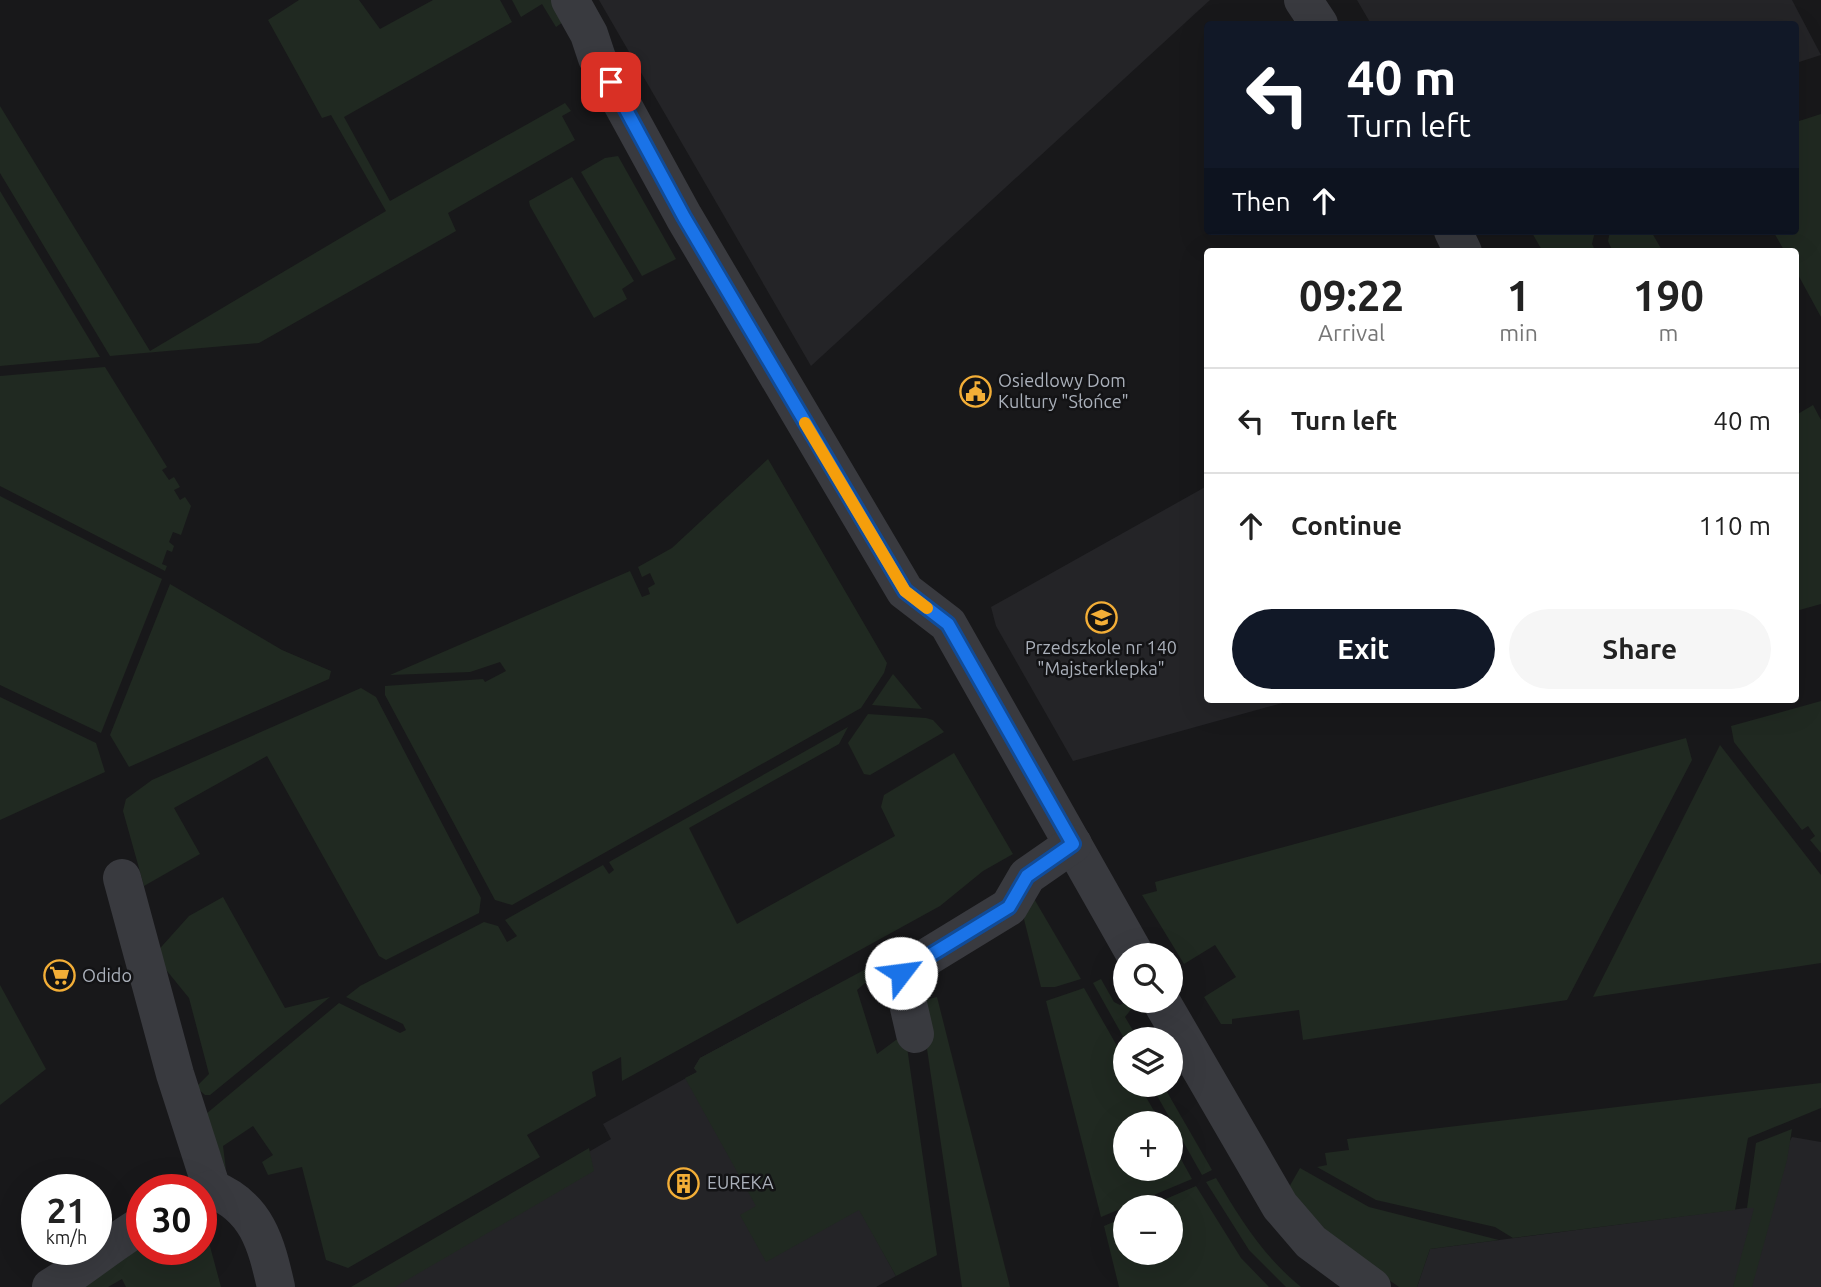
<!DOCTYPE html>
<meta charset="utf-8">
<style>
:root{--surface:#fff;--page:#f6f6f6;--text:#222;--muted:#767676;--line:#e0e0e0;--accent:#111827}
body{margin:0;font-family:Ubuntu,sans-serif;background:var(--page);color:var(--text);height:100vh;display:flex;flex-direction:column;font-size:26px;white-space:nowrap}
*{box-sizing:border-box;margin:0}
p{font-size:23px;color:var(--muted)}
.icon{flex:none;width:38px;height:38px;fill:none;stroke:currentColor;stroke-width:2;stroke-linecap:round;stroke-linejoin:round}
.map{position:relative;flex:1;overflow:hidden}
.panel{position:absolute;left:1204px;top:248px;width:595px;height:455px;display:flex;flex-direction:column;background:var(--surface);border-radius:7px;box-shadow:0 7px 28px #0002}
.panel>*{flex:none}
.banner{position:absolute;left:1204px;top:21px;width:595px;height:214px;border-radius:7px;box-shadow:0 7px 28px #0002;background:#111827;color:#fff;overflow:hidden}
.tools{position:absolute;left:1113px;top:943px;display:grid;gap:14px}
.tools a{display:grid;place-items:center;width:70px;height:70px;border-radius:50%;background:var(--surface);box-shadow:0 7px 28px #0002;font-size:35px}
.speed{position:absolute;left:21px;top:1174px;display:flex;gap:14px;font-size:35px;font-weight:700;text-align:center}
.speed>*{display:grid;place-content:center;width:91px;height:91px;border-radius:50%;background:var(--surface);box-shadow:0 7px 28px #0002;line-height:1}
.speed small{font-size:18px;font-weight:400}
.speed .limit{border:10px solid #d22;background:#fff;color:#111}
.pin{position:absolute;display:grid;place-items:center;width:60px;height:60px;color:#fff;margin:-30px;border-radius:14px;box-shadow:0 4px 10px #0006}
.me{position:absolute;width:77px;margin:-38px;rotate:60deg;stroke-linejoin:round;filter:drop-shadow(0 0 5px #0008)}
.turn{display:flex;align-items:center;gap:24px;height:147px;padding:0 28px;font-size:32px}
.turn .icon{width:91px;height:91px;stroke-width:2.5}
.turn b{display:block;font-size:49px;line-height:60px}
.then{display:flex;align-items:center;height:66px;padding:0 28px;background:#0003;gap:14px;font-size:26px}
.eta{display:flex;justify-content:space-evenly;align-items:center;height:119px;text-align:center}
.eta b{font-size:42px;font-weight:700;line-height:49px}
.cta{display:flex;gap:14px;margin-top:auto;padding:14px 28px}
.cta a{flex:1;height:80px;border-radius:42px;background:var(--accent);color:#fff;font-size:28px;font-weight:700;line-height:80px;text-align:center}
.cta a+a{background:var(--page);color:var(--text)}
ul{padding:0;list-style:none}
li{display:flex;align-items:center;gap:21px;height:105px;padding:0 28px;border-top:2px solid var(--line)}
li div{flex:1}
li b{display:block;font-size:26px}
li em{font-style:normal}
.map>svg:first-child{display:block}
</style>
<div class="map">
<svg width="1821" height="1287" viewBox="0 0 1821 1287">
<rect width="100%" height="100%" fill="#18181a"/>
<g fill="#242427">
<polygon points="599,0 1210,0 811,366"/>
<polygon points="1357,0 1792,0 1821,55 1796,63 1796,24 1371,24"/>
<polygon points="1207,486 1208,700 1293,700 1073,761 996,626 991,607"/>
<polygon points="817,995 860,1210 896,1276 876,1287 367,1287 365,1282 611,1139 603,1124 697,1072 694,1068 700,1058"/>
<polygon points="1792,1137 1821,1142 1821,1287 1417,1287 1430,1249 1754,1207"/>
</g>
<g fill="#202921">
<polygon points="299,0 359,0 380,29 433,0 500,0 512,22 344,117 390,201 565,103 571,111 562,116 575,140 448,213 456,231 259,343 110,356 0,173 0,106 150,351 386,211 331,115 322,118 268,20"/>
<polygon points="512,0 553,0 563,22 556,27 542,4 521,17"/>
<polygon points="1821,114 1821,317 1796,271 1796,252 1785,252 1773,231 1796,231 1796,122"/>
<polygon points="618,156 676,259 642,276 581,172 605,158"/>
<polygon points="572,177 634,281 622,289 627,299 594,318 530,206 529,201"/>
<polygon points="0,191 100,357 0,366"/>
<polygon points="1531,231 1595,231 1592,244 1596,252 1543,252"/>
<polygon points="1610,231 1655,231 1652,233 1663,252 1613,252 1608,241"/>
<polygon points="105,367 167,467 162,470 169,480 174,477 180,487 174,490 180,500 185,497 191,506 181,535 173,532 169,542 174,546 172,552 167,550 162,564 167,566 165,571 0,486 0,376"/>
<polygon points="1813,405 1821,420 1821,604 1796,611 1796,415"/>
<polygon points="768,459 887,663 884,673 861,708 512,905 495,900 385,695 385,686 483,679 485,682 506,671 500,662 470,672 390,675 630,571 642,597 650,594 648,588 655,584 650,573 642,577 638,567 672,548"/>
<polygon points="0,496 162,579 101,733 0,685"/>
<polygon points="170,584 282,650 331,671 329,679 129,767 110,735"/>
<polygon points="893,674 922,709 872,705"/>
<polygon points="361,688 376,697 481,898 479,913 386,960 379,956 267,756 174,808 200,854 144,886 123,811 126,799 152,780"/>
<polygon points="0,697 96,743 105,772 0,820"/>
<polygon points="1821,701 1821,853 1810,840 1815,836 1808,826 1802,830 1734,742 1731,726"/>
<polygon points="868,714 926,718 933,720 944,732 870,775 864,774 848,743"/>
<polygon points="848,727 839,744 689,828 737,924 895,836 881,807 884,795 954,753 1013,854 983,871 940,906 622,1081 621,1057 592,1072 596,1096 527,1135 540,1157 348,1268 326,1260 302,1167 268,1175 262,1162 273,1155 253,1126 223,1146 226,1170 206,1114 339,1003 400,1033 406,1030 403,1024 346,997 360,986 484,922 498,926 507,942 517,936 505,920 603,865 609,874 614,870 609,862"/>
<polygon points="1686,738 1692,760 1567,1000 1303,1040 1299,1010 1232,1019 1232,1024 1221,1024 1204,997 1236,977 1215,945 1184,964 1142,895 1157,891 1155,882"/>
<polygon points="1720,745 1821,875 1821,963 1593,997"/>
<polygon points="223,897 285,1008 330,997 210,1095 205,1095 196,1087 209,1074 189,998 154,955 189,916"/>
<polygon points="1033,897 1081,979 1055,987 1041,987 1024,919 1026,907"/>
<polygon points="877,963 880,970 857,990 877,1054 900,1037 907,1047 937,1255 896,1276 859,1210 766,1262 740,1215 756,1206 685,1078 697,1072 694,1068 700,1058"/>
<polygon points="1101,979 1114,1002 1120,1005 1128,1001 1132,1008 1125,1017 1138,1039 1125,1040 1093,983"/>
<polygon points="0,985 46,1069 0,1105"/>
<polygon points="1084,988 1125,1060 1125,1085 1139,1085 1161,1123 1125,1124 1125,1169 1171,1169 1171,1141 1192,1179 1101,1217 1046,1001"/>
<polygon points="937,997 1010,1287 962,1287 920,1001"/>
<polygon points="1821,1083 1821,1108 1748,1138 1735,1210 1513,1238 1495,1227 1376,1200 1317,1167 1327,1165 1325,1153 1349,1150 1347,1139"/>
<polygon points="1151,1085 1163,1085 1212,1170 1202,1175"/>
<polygon points="1792,1129 1787,1160 1752,1287 1733,1287 1754,1208 1747,1208 1756,1143"/>
<polygon points="589,1148 594,1171 395,1287 351,1287"/>
<polygon points="1300,1168 1369,1207 1499,1240 1430,1249 1417,1287 1399,1287 1367,1265 1335,1240 1288,1189"/>
<path d="M1216 1178C1241 1220 1263 1256 1301 1287H1286L1249 1250 1206 1182Z"/>
<polygon points="1196,1186 1241,1258 1269,1287 1119,1287 1104,1226 1125,1217 1125,1253 1171,1253 1171,1208 1147,1207"/>
<polygon points="201,1213 221,1287 126,1287 122,1279 108,1287 77,1287 142,1247 201,1250"/>
</g>
<g fill="none" stroke-linecap="round" stroke-linejoin="round">
<g stroke="#393a3f" stroke-width="38">
<polyline points="570,0 589,34 597,58 684,217 905,591 948,624 1136,956"/>
<polyline points="1303,0 1319,24"/>
<polyline points="1453,231 1463,252"/>
<polyline points="122,878 175,1074 212,1189"/>
<polyline points="1161,1001 1280,1206 1311,1242 1372,1287"/>
<polyline points="915,1034 901,973 1009,907 1027,876 1073,844"/>
<path d="M201 1193 212 1189C257 1207 266 1243 276 1287"/>
<path d="M51 1287C83 1268 110 1244 142 1225"/>
</g>
</g>
<g fill="none" stroke-linecap="round" stroke-linejoin="round">
<defs>
<polyline id="route" points="611,82 684,217 905,591 948,624 1073,844 1027,876 1009,907 901,973"/>
</defs>
<use href="#route" stroke="#114b97" stroke-width="18"/>
<use href="#route" stroke="#1a73e8" stroke-width="12"/>
<polyline stroke="#f59e0b" stroke-width="12" points="805,423 905,591 927,608"/>
</g>
<defs>
<symbol id="civic-ring" viewBox="-11 -11 22 22"><circle r="9.5" fill="#131315" stroke="#f3ae37" stroke-width="1.5"/><path d="M-.6-6.5H3V-4.5H.6V-3L4-1V1h2V6H-6V1h2V-1L-.6-3ZM-1.2 2.5V6h2.4V2.5Z" fill="#f3ae37"/></symbol>
<symbol id="school-ring" viewBox="-11 -11 22 22"><circle r="9.5" fill="#131315" stroke="#f3ae37" stroke-width="1.5"/><path d="M0-5L7-2L0 1L-7-2ZM-4 1L0 2.5L4 1V4Q0 6-4 4Z" fill="#f3ae37"/></symbol>
<symbol id="supermarket-ring" viewBox="-11 -11 22 22"><circle r="9.5" fill="#131315" stroke="#f3ae37" stroke-width="1.5"/><path d="M-6-5.5h2.5l.6 2H6L4.5 2H-2.5L-4.4-4H-6ZM-1.5 3.2a1.3 1.3 0 1 0 .1 0ZM3 3.2a1.3 1.3 0 1 0 .1 0Z" fill="#f3ae37"/></symbol>
<symbol id="building-ring" viewBox="-11 -11 22 22"><circle r="9.5" fill="#131315" stroke="#f3ae37" stroke-width="1.5"/><path d="M-4-6H4V6H1V3H-1V6H-4ZM-2.5-4.3h1.7v1.8h-1.7ZM.8-4.3h1.7v1.8H.8ZM-2.5-1h1.7V.8h-1.7ZM.8-1h1.7V.8H.8Z" fill="#f3ae37"/></symbol>
</defs>
<g fill-rule="evenodd">
<use href="#civic-ring" x="958" y="374" width="35" height="35"/>
<use href="#school-ring" x="1084" y="600" width="35" height="35"/>
<use href="#supermarket-ring" x="42" y="958" width="35" height="35"/>
<use href="#building-ring" x="666" y="1166" width="35" height="35"/>
</g>
<g text-anchor="middle" stroke-width="5" stroke-linejoin="round" paint-order="stroke">
<g font-size="18" fill="#aab0ba" stroke="#131315" text-anchor="start">
<text x="998" y="387">Osiedlowy Dom<tspan x="998" dy="21">Kultury "Słońce"</tspan></text>
<text x="1101" y="654" text-anchor="middle">Przedszkole nr 140<tspan x="1101" dy="21">"Majsterklepka"</tspan></text>
<text x="82" y="982">Odido</text>
<text x="707" y="1189">EUREKA</text>
</g>
</g>
</svg>
<div class="tools">
<a><svg class="icon" aria-label="search" viewBox="0 0 24 24"><circle cx="10" cy="10" r="6"/><path d="M15 15l6 6"/></svg></a>
<a><svg class="icon" aria-label="layers" viewBox="0 0 24 24"><path d="M12 4l9 5-9 5-9-5zM3 14l9 5 9-5"/></svg></a>
<a>+</a>
<a>−</a>
</div>
<div class="speed"><div>21<small>km/h</small></div><div class="limit">30</div></div>
<div class="pin" style="left:611px;top:82px;background:#d93025"><svg class="icon" aria-label="arrive" viewBox="0 0 24 24"><path d="M6 21V4h12l-3 4 3 4H6"/></svg></div>
<svg class="me" style="left:901px;top:973px" viewBox="-20 -20 40 40"><circle r="19" fill="#fff"/><path d="M0-13L10 11 0 6-10 11z" fill="#1a73e8"/></svg>
<div class="banner">
<div class="turn"><svg class="icon" aria-label="left" viewBox="0 0 24 24"><path d="M17 20v-9H6M10 6l-5 5 5 5"/></svg><div><b>40 m</b>Turn left</div></div>
<div class="then">Then<svg class="icon" aria-label="ahead" viewBox="0 0 24 24"><path d="M12 20V5M6 11l6-6 6 6"/></svg></div>
</div>
<section class="panel">
<div class="eta">
<div><b>09:22</b><p>Arrival</p></div>
<div><b>1</b><p>min</p></div>
<div><b>190</b><p>m</p></div>
</div>
<ul>
<li><svg class="icon" aria-label="left" viewBox="0 0 24 24"><path d="M17 20v-9H6M10 6l-5 5 5 5"/></svg><div><b>Turn left</b></div><em>40 m</em></li>
<li><svg class="icon" aria-label="ahead" viewBox="0 0 24 24"><path d="M12 20V5M6 11l6-6 6 6"/></svg><div><b>Continue</b></div><em>110 m</em></li>
</ul>
<div class="cta"><a>Exit</a><a>Share</a></div>
</section>
</div>
